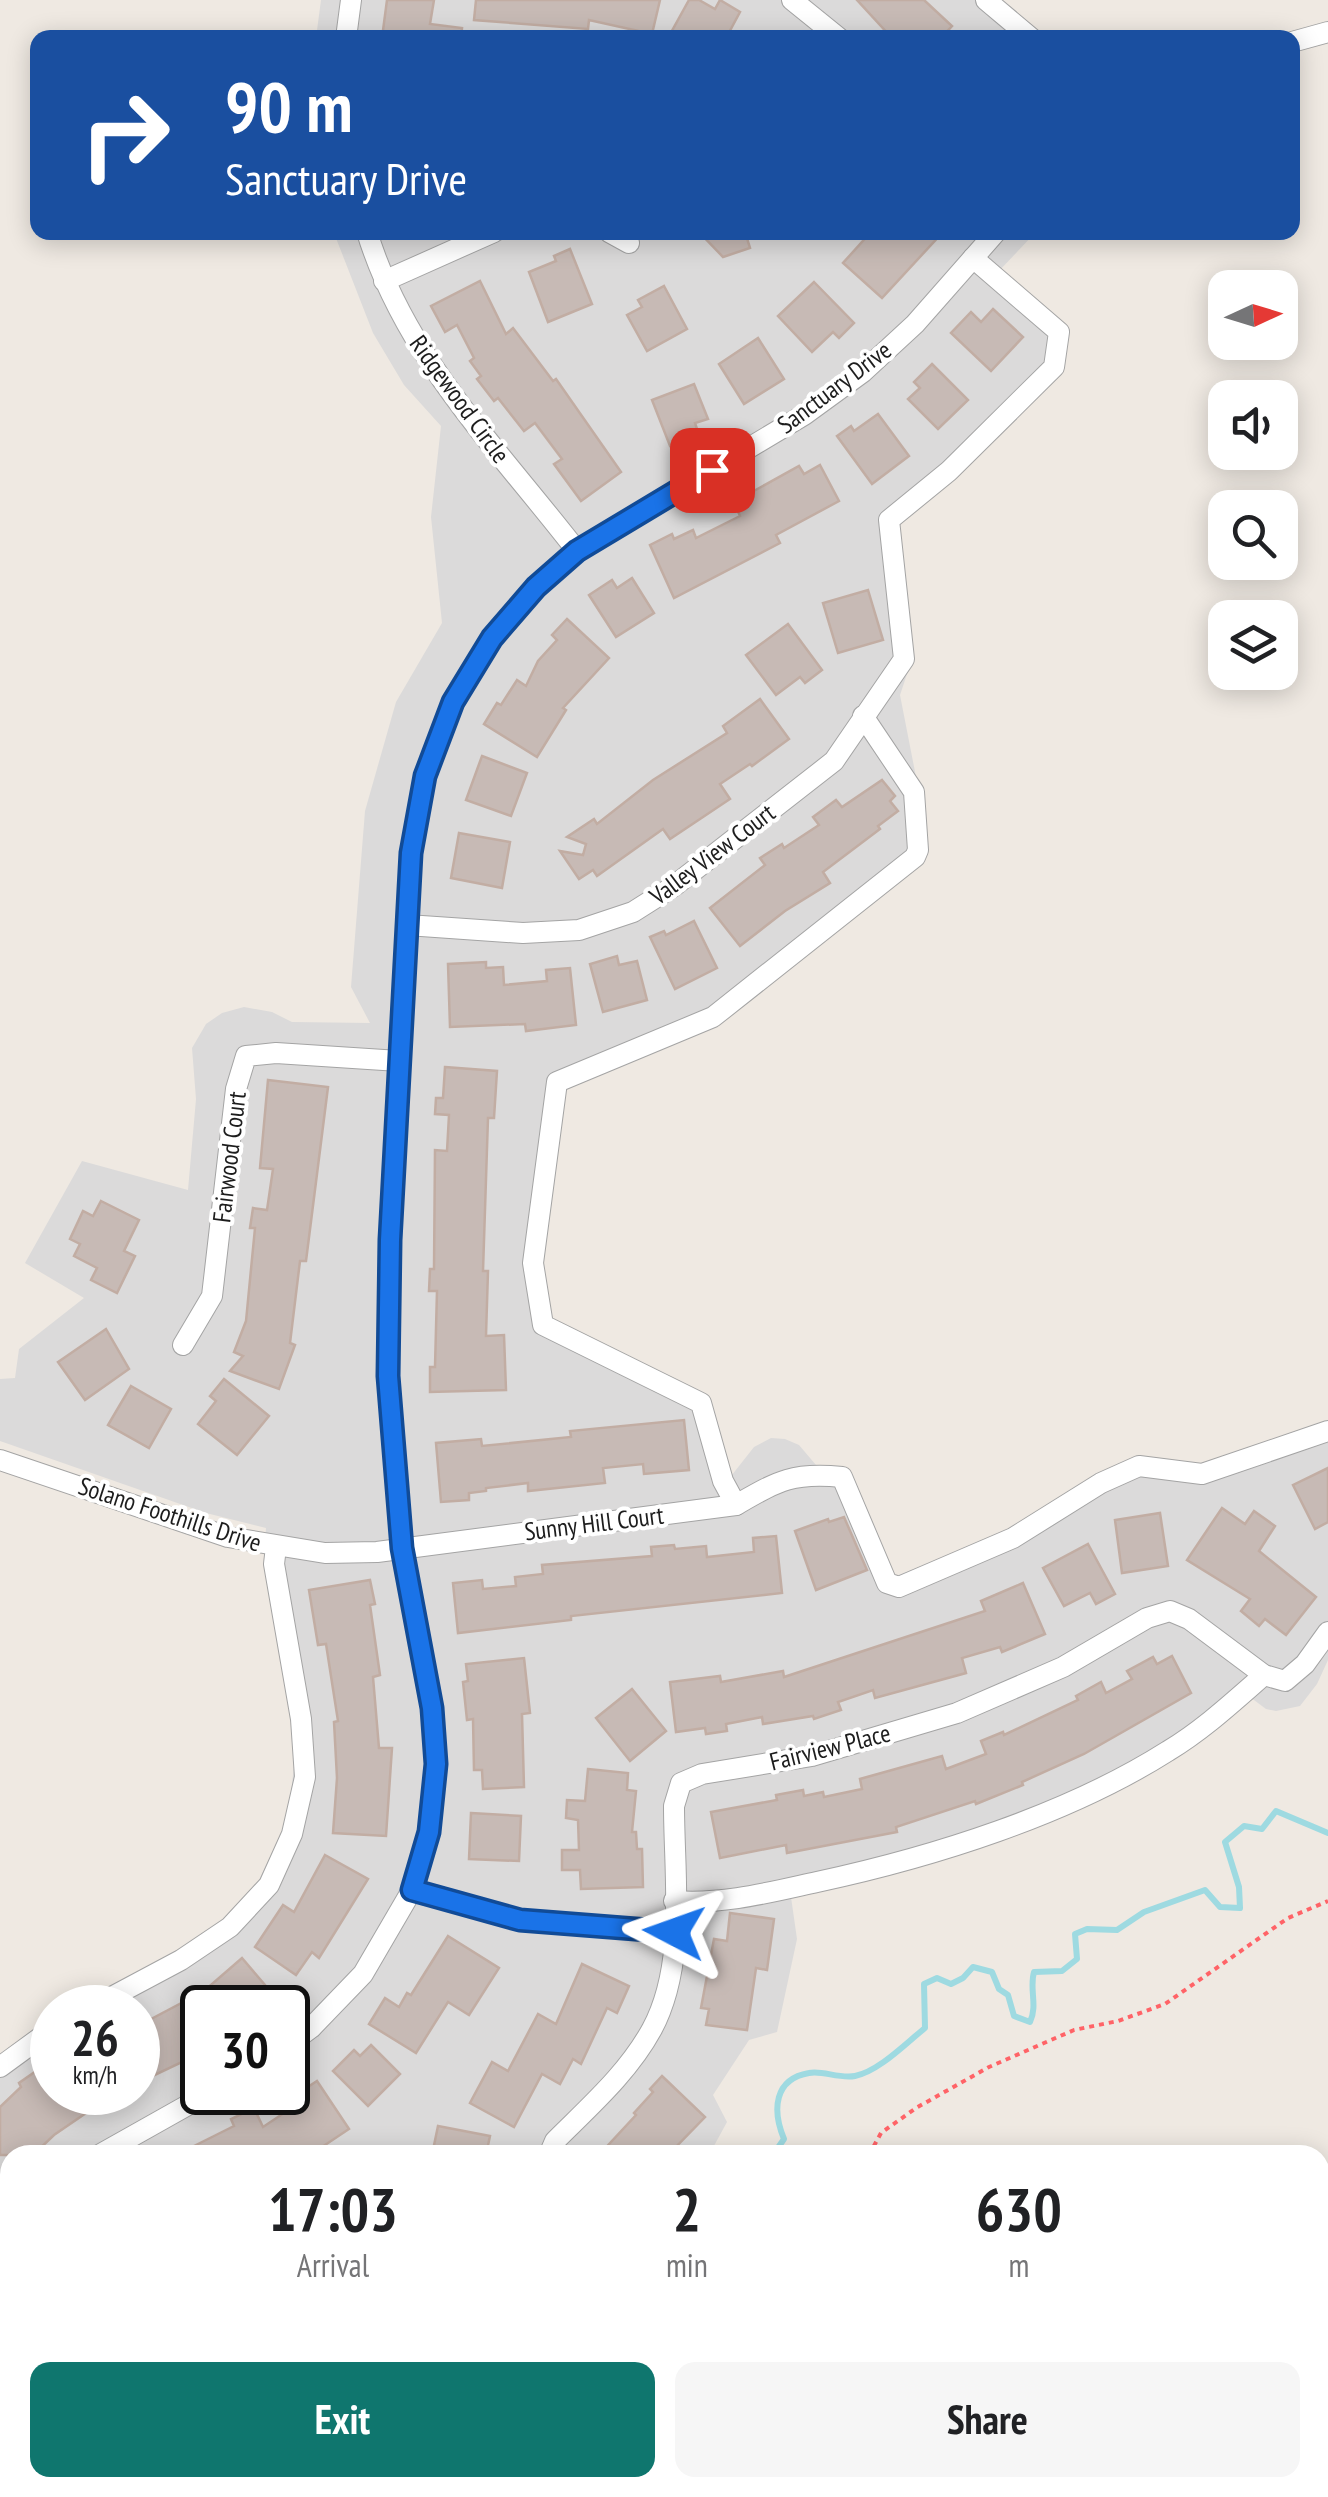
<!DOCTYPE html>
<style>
:root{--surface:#fff;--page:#f6f6f6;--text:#202124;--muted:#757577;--accent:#0f766e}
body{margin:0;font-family:"PT Sans Narrow",sans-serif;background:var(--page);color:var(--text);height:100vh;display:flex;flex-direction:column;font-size:38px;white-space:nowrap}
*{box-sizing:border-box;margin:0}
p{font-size:32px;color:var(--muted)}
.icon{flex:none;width:55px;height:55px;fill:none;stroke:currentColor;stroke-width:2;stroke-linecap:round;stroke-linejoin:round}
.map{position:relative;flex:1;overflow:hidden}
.panel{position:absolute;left:0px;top:2145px;width:1330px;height:352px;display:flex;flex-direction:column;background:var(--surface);border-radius:30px 30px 0 0;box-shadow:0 5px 25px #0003}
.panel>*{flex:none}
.top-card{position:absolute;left:30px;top:30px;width:1270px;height:210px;border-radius:20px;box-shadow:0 5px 25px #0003;background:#1a4fa0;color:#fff;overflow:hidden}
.needle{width:65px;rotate:86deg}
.tools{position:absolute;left:1208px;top:270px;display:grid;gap:20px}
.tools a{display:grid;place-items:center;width:90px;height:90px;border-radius:20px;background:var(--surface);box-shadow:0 5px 25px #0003;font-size:50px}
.speed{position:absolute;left:30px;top:1985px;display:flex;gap:20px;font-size:50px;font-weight:700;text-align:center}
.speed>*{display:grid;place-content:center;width:130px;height:130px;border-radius:50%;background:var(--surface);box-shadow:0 5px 25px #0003;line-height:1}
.speed small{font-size:25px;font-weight:400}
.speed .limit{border:5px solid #111;border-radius:15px;background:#fff;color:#111}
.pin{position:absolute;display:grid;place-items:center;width:85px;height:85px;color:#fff;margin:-42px;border-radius:20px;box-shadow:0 5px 15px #0006}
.me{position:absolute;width:110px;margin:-55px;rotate:274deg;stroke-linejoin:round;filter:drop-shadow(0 0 8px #0008)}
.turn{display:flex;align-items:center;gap:35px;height:210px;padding:0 30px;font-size:45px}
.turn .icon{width:130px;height:130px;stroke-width:2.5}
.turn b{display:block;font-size:70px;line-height:85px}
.eta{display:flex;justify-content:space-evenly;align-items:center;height:170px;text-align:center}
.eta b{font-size:60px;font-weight:700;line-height:70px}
.primary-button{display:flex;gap:20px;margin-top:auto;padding:20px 30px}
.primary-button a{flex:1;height:115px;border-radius:20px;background:var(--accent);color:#fff;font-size:40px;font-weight:700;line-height:115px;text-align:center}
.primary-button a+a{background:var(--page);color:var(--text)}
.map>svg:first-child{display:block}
</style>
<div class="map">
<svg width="1328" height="2497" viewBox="0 0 1328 2497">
<rect width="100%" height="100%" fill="#efe9e2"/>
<g fill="#dbdada" fill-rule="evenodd">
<polygon points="321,0 996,0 1041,37 316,38"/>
<path d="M334 233H1035L998 272 1061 324 1060 365 898 521 911 662 900 695 917 782 923 846 716 1022 562 1088 539 1263 547 1320 702 1398 728 1480 754 1447 771 1438 785 1439 799 1445 816 1465 844 1470 891 1574 896 1576 1005 1533 1096 1476 1199 1466 1328 1422V1660L1317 1684 1300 1706 1276 1711 1266 1709 1250 1697 1129 1784 791 1897 797 1939 777 2032 749 2040 713 2095 727 2122 709 2155H10V2232L0 2224V2056L52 2019V2092H138V2008L70 2007 175 1955 226 1918 259 1880 288 1819 294 1766 292 1721 264 1560 266 1528 206 1513 0 1441V1379L15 1378 19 1349 84 1298 25 1263 82 1161 188 1190 196 1099 192 1048 206 1024 222 1013 244 1007 272 1012 292 1022 370 1023 351 987 365 811 396 702 442 623 431 517 441 426 404 385 373 333ZM202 2008H288V2092H202Z"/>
</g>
<polygon fill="#d1eea3" points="0,2414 10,2421 10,2488 91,2488 100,2497 0,2497"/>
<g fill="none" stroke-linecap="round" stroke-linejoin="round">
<g stroke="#9edae1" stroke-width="6">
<path d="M777 2155 775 2152 784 2139C772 2110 774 2079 809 2073 822 2070 839 2079 855 2076 879 2071 905 2044 925 2028L924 1984 937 1978 951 1984 963 1978 973 1967 992 1972 999 1989 1008 1995 1014 2016 1030 2022C1038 2005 1029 1989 1034 1972L1062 1971 1077 1959 1075 1934 1087 1929 1117 1930 1144 1912 1205 1890 1220 1907 1240 1908 1239 1887 1225 1842 1244 1826 1262 1829 1276 1811 1328 1833"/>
<polyline points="645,2497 675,2488"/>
</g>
</g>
<g fill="#c7bab5" stroke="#c2ada3" stroke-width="2.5">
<polygon points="387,0 434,0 430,24 462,28 461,38 382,38"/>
<polygon points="476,0 660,0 652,34 589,20 588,29 474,20"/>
<polygon points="689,0 699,0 715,9 720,0 740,12 726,38 668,38"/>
<polygon points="857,0 924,0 952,26 941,38 892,38"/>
<polygon points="699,232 745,232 750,248 723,257"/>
<polygon points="871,232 943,232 882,298 843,263"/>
<polygon points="570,249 592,304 548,322 529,272 556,261 554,256"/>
<polygon points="480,281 506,334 513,328 553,381 556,379 621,472 581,501 554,464 562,459 535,423 524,431 498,398 494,401 477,379 481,376 470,361 474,358 457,325 445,332 431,306"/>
<polygon points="814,282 854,323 839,338 833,332 812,352 778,316"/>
<polygon points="664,286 687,329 647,351 627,315 642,307 638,300"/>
<polygon points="993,309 1023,337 991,371 951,333 971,312 981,322"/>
<polygon points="758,338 784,379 744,404 719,364"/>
<polygon points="932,364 968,400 938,429 908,399 920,388 914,382"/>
<polygon points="694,384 708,419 695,423 699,435 670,446 652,400"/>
<polygon points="878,414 909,456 872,484 837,436 851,426 854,431"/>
<polygon points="820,465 839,501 776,535 780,543 674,598 650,545 672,534 674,539 693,530 696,538 740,516 734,502 799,466 804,474"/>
<polygon points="632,578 654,613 616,637 589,595 612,580 617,588"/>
<polygon points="868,590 883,640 838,653 823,603"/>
<polygon points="567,619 609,658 563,708 566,710 537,757 484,724 497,703 501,705 517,680 526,686 538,661 557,640 552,635"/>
<polygon points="788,624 822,670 805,683 800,677 776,695 746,655"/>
<polygon points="760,699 789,739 752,766 750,764 720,784 730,799 670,839 663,829 597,876 593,870 579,879 560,851 583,855 586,844 567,837 594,819 597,824 653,780 727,733 723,726"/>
<polygon points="482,756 527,773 511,816 466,800"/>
<polygon points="882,780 895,796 890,801 898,811 878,826 880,829 823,872 830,883 785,911 740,946 710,908 765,865 760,858 782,844 784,848 819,825 813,817 836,800 842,807"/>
<polygon points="459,833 510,842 502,888 451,878"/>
<polygon points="694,921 717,968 675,989 650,937 664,931 666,935"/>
<polygon points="617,956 619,965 637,961 647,1000 603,1012 590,964"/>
<polygon points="486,962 486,968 503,967 504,985 547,981 546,970 570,968 576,1025 526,1031 525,1024 450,1027 448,964"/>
<polygon points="445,1067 497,1071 494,1118 488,1118 483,1271 488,1271 486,1336 504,1335 506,1390 430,1392 430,1367 435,1367 437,1291 429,1291 430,1269 434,1269 435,1150 447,1151 449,1115 435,1114 436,1098 443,1098"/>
<polygon points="268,1080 328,1087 306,1261 300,1261 290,1343 295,1345 279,1389 230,1371 243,1356 234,1352 246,1321 255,1228 250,1228 253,1208 267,1210 273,1169 260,1168"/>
<polygon points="101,1201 139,1220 124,1251 135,1256 117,1293 91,1280 97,1268 74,1256 80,1244 70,1239 83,1211 93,1216"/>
<polygon points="106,1329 129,1369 85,1400 58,1362"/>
<polygon points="224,1379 269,1416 237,1455 198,1424 216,1401 210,1396"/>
<polygon points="131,1386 171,1409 149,1448 108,1425"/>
<polygon points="684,1420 689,1470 644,1474 643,1464 603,1468 605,1483 528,1491 528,1483 486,1488 486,1491 469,1493 469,1500 441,1502 436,1443 481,1439 482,1446 571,1437 570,1431"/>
<polygon points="1328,1468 1328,1522 1315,1529 1293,1485"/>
<polygon points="1222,1508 1245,1524 1254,1511 1275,1526 1259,1551 1316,1597 1286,1635 1265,1619 1259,1626 1241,1611 1250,1599 1187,1560"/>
<polygon points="1160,1513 1168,1566 1122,1573 1115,1520"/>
<polygon points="844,1517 867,1570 816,1590 795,1531 828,1519 829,1522"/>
<polygon points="776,1536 782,1593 571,1616 571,1620 458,1633 453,1583 482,1580 483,1589 516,1586 515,1577 543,1574 542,1565 652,1556 651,1547 674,1545 675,1549 706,1546 707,1557 754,1552 753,1538"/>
<polygon points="1088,1544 1115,1594 1096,1604 1090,1593 1064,1606 1043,1568"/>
<polygon points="370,1580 375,1604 370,1605 380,1675 373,1677 379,1748 392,1748 386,1836 333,1833 337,1778 334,1722 338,1721 326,1644 318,1645 309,1590"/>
<polygon points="1023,1583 1045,1634 1002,1652 1000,1647 962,1658 966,1673 875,1698 873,1690 838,1702 841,1710 814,1719 813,1716 763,1724 762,1717 726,1724 727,1731 706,1734 705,1728 676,1732 670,1682 720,1676 721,1682 783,1671 784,1677 985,1611 981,1601"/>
<polygon points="1172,1656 1191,1693 1084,1754 1022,1782 1023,1785 976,1804 975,1801 896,1827 897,1832 787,1853 786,1845 720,1858 711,1812 777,1800 776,1795 803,1790 804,1796 823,1792 824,1797 862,1789 860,1779 942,1756 946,1769 986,1754 981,1741 1003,1732 1004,1735 1078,1700 1076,1696 1101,1682 1106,1693 1132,1679 1127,1671 1153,1657 1157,1664"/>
<polygon points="524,1658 530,1713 522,1714 524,1787 483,1789 482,1770 474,1770 473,1719 467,1720 463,1682 468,1681 466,1664"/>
<polygon points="632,1689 666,1731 630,1761 596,1718"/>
<polygon points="588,1769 628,1773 627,1790 636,1791 632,1832 636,1832 637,1849 642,1849 643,1887 581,1889 580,1870 562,1870 562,1850 579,1850 578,1820 566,1818 567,1800 585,1801"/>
<polygon points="471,1813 521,1816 519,1861 469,1859"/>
<polygon points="325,1855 368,1879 319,1958 312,1952 296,1975 255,1947 283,1905 294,1912"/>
<polygon points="730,1913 774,1919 767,1970 756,1968 747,2030 706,2025 709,2009 701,2008 714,1939 727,1941"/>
<polygon points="448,1936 499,1968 469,2015 448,2002 416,2053 369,2024 385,1998 399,2007 407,1993 411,1995"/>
<polygon points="242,1958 276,1998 265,2008 202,2008 202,2036 194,2041 201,2053 138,2083 138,2026 204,1991"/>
<polygon points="582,1964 629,1986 617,2013 607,2008 581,2064 573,2059 560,2084 542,2074 514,2127 470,2103 492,2062 508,2071 538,2014 556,2024"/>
<polygon points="371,2045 400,2074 368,2106 333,2071 354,2050 360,2056"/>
<polygon points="52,2060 52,2092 106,2092 82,2109 86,2113 54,2135 33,2155 0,2155 0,2107 21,2087 19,2083"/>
<polygon points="662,2076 705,2117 668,2155 599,2155 636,2115 634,2113 653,2092 650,2089"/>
<polygon points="317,2081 349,2129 310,2155 176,2155 234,2126 231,2119 254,2108 263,2127 302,2101 297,2094"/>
<polygon points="438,2126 490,2136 486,2155 432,2155"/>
</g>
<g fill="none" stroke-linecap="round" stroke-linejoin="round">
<defs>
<g id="minor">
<polyline points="792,0 839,38"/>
<polyline points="986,0 1031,38"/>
<polyline points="346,38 351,0"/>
<polyline points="1292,42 1328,32"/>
<path d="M367 232C405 357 499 450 577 551"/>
<polyline points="609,232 629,243"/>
<polyline points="384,281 494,232"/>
<polyline points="407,925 523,933 579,930 633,912 674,886 834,761 904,659 889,520 949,471 1054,367 1059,332 973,258"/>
<polyline points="183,1345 212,1296 236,1089 246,1056 276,1053 399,1061"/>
<path d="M0 1460 228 1537 325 1553 377 1552 736 1505C778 1481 792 1472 842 1477L887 1583 899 1587 1013 1538 1101 1483 1139 1466 1202 1474 1328 1431"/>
<polyline points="736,1505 723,1481 701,1403 543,1325 533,1263 557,1082 713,1017 915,857 918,850 914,792 863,716"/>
<polyline points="412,1890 520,1920 674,1932"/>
<path d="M674 1901C722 1905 771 1892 817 1882 933 1857 1067 1815 1168 1751 1203 1730 1233 1702 1264 1675"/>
<polyline points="91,2008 181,1960 230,1927 269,1885 292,1834 305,1777 301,1719 274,1564 276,1547"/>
<polyline points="288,2045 311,2028 363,1974 412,1890 429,1832 436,1764 432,1708 402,1548 388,1376 390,1240 411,853 425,776 453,701 492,638 536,587 577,551 804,415 863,372 915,324 996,232"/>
<polyline points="0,2067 52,2029"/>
<polyline points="99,2155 211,2092"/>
<path d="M549 2155 555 2141C590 2106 628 2073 652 2029 687 1964 674 1877 674 1806L681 1783 702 1774 812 1756 957 1713 1063 1667 1147 1618 1170 1611 1189 1619 1264 1675 1285 1681 1305 1664 1328 1632"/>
<polyline points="0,2192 10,2200"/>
<polyline points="0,2284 10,2261"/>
<polyline points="0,2359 10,2365"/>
<polyline points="0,2396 10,2402"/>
<polyline points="117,2488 126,2497"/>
<polyline points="160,2488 168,2497"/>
</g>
</defs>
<use href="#minor" stroke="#a4a4a4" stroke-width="22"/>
<g stroke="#ff6367" stroke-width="4" stroke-dasharray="5 5" stroke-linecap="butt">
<polyline points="869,2155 881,2133 916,2108 989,2067 1074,2030 1118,2021 1165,2004 1288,1918 1328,1901"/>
<polyline points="756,2488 759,2497"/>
</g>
<use href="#minor" stroke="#fff" stroke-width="20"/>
</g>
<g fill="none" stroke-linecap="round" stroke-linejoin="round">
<defs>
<polyline id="route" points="674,1932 520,1920 412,1890 429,1832 436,1764 432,1708 402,1548 388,1376 390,1240 411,853 425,776 453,702 492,638 536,587 577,551 712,470"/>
</defs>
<use href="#route" stroke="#114b97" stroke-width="25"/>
<use href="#route" stroke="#1a73e8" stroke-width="18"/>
</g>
<g text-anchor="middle" stroke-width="8" stroke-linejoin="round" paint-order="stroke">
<g font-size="25" fill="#1d1d1d" stroke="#fff">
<text transform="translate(834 387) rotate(-37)" y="9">Sanctuary Drive</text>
<text transform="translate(460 399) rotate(54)" y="9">Ridgewood Circle</text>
<text transform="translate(712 854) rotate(-37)" y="9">Valley View Court</text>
<text transform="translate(229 1157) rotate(-83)" y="9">Fairwood Court</text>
<text transform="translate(170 1514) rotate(18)" y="9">Solano Foothills Drive</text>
<text transform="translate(594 1523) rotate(-7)" y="9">Sunny Hill Court</text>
<text transform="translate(830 1747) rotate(-14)" y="9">Fairview Place</text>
</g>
</g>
</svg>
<div class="tools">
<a><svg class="needle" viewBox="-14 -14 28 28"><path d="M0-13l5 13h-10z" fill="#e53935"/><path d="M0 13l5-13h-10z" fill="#757577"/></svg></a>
<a><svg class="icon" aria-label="sound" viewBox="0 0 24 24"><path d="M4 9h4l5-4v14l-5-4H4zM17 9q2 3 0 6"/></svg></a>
<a><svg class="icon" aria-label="search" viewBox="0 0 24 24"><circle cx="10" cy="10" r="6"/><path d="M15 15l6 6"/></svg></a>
<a><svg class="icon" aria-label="layers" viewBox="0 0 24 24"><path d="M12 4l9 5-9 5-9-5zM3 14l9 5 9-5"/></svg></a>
</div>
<div class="speed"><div>26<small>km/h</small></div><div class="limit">30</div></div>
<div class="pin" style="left:712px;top:470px;background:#d93025"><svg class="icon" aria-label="arrive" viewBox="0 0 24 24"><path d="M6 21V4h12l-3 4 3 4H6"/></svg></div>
<svg class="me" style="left:674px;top:1932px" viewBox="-20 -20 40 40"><path d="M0-17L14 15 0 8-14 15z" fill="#1a73e8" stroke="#fff" stroke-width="4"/></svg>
<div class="top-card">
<div class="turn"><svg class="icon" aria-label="right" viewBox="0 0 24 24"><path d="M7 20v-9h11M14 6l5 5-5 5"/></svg><div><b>90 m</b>Sanctuary Drive</div></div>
</div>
<section class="panel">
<div class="eta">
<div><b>17:03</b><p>Arrival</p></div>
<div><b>2</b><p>min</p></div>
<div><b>630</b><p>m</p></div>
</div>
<div class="primary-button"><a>Exit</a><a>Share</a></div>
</section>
</div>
